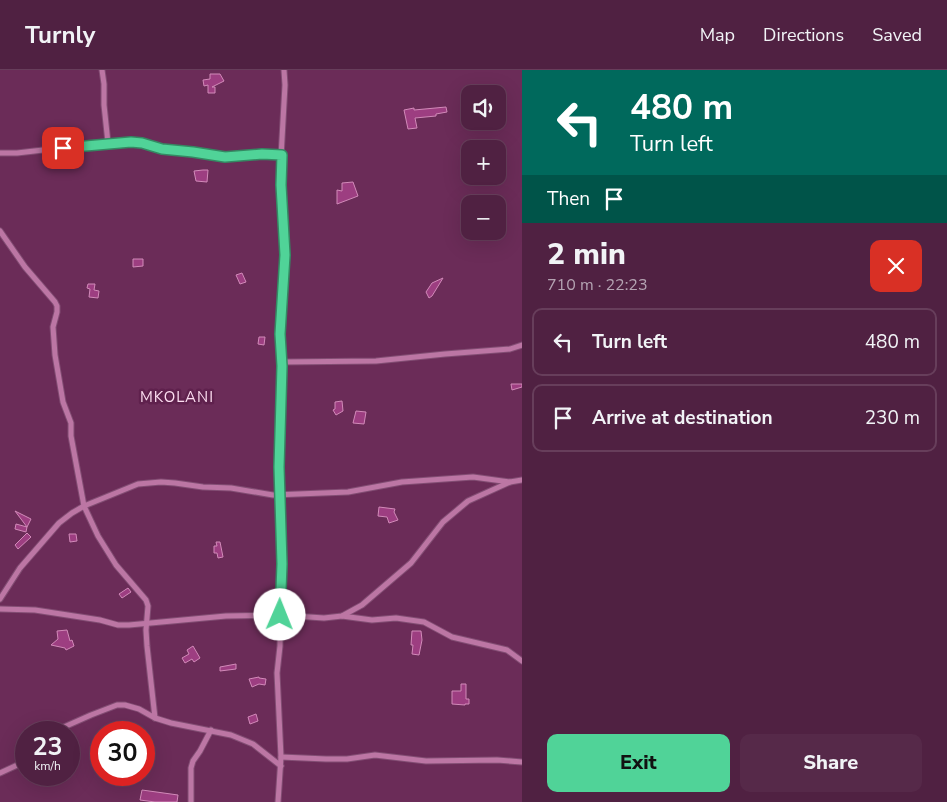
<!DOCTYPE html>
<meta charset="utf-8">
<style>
:root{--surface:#502142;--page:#562949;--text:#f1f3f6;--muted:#b4a3b2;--line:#673e5b;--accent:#50d398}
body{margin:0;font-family:"Nunito Sans",sans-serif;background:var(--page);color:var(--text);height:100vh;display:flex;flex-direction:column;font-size:19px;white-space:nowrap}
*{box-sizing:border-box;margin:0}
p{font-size:16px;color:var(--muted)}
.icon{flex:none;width:28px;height:28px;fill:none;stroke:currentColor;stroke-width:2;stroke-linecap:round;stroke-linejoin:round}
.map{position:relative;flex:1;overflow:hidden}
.panel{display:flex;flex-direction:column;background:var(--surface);width:425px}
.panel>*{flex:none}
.hud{background:#00695c;color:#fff;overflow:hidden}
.fabs{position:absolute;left:461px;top:15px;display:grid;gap:10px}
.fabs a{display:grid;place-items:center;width:45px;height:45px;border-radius:10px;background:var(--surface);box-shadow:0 5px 20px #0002,0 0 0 1px var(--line);font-size:25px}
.speed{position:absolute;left:15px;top:651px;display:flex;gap:10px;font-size:25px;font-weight:700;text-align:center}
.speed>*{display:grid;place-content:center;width:65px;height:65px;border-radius:50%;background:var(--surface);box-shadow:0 5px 20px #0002,0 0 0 1px var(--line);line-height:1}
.speed small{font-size:12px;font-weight:400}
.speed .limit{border:8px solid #d22;background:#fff;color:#111}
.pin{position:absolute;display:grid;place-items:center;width:42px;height:42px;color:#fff;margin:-21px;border-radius:10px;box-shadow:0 2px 8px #0006}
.me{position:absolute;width:55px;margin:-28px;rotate:1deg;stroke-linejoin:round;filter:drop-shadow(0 0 4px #0008)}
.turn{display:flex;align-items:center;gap:18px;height:105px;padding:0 25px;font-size:22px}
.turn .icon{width:65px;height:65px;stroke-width:2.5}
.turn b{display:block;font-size:35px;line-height:42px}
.then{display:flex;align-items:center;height:48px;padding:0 25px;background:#0003;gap:10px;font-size:19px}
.round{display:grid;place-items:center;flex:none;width:52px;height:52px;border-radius:10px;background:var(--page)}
.summary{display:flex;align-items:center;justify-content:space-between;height:85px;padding:0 25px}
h1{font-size:30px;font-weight:800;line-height:38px}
.primary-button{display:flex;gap:10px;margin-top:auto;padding:10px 25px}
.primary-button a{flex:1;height:58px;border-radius:10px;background:var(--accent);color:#111;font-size:20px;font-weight:800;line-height:58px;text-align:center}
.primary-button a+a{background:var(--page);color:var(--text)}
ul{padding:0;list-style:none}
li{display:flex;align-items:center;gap:15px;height:68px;margin:0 10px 8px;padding:0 15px;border:2px solid var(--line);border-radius:10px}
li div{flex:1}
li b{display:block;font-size:19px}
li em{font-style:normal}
header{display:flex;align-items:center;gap:30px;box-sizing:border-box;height:70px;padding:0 25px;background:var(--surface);border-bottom:1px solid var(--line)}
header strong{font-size:24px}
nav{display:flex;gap:28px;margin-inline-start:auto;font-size:18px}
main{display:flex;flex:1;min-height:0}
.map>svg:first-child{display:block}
</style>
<header>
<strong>Turnly</strong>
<nav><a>Map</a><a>Directions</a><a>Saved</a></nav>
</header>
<main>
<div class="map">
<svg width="522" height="732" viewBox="0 0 522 732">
<rect width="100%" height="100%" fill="#6b2c58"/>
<g fill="#9d3e81" stroke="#d28ab9">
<polygon points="210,4 220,4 224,11 212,17 215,17 215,23 208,23 208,15 204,16 203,10 210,9"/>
<polygon points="446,37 447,42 436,44 436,46 415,48 417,58 408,59 404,40 414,38 414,40"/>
<polygon points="203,100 208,100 207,112 196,111 194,101"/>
<polygon points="353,112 358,126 337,134 337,120 342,121 342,113"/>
<polygon points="133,189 143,189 143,196 133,197"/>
<polygon points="242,203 246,212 240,214 236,205"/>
<polygon points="443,208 432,226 429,228 426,222 432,213"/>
<polygon points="88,214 95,214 94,220 99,221 98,228 89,227 90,219 87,218"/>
<polygon points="259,267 265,267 264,275 258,274"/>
<polygon points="511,314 522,314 522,317 512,320"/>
<polygon points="342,331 343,341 336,345 333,340 335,339 335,332"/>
<polygon points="356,341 366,342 364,354 353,353"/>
<polygon points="379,437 395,439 394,442 398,450 389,453 387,447 378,446"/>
<polygon points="15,441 31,449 27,457"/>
<polygon points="16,454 27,457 26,462 15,459"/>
<polygon points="27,463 31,467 18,479 15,475"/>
<polygon points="69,464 76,464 77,471 70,472"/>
<polygon points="216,472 220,472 223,487 218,488 217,483 214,483 214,476 217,476"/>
<polygon points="128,518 131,522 122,528 119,524"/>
<polygon points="67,560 70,571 72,570 74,576 66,580 65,578 51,575 58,569 57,561"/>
<polygon points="412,561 421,561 422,570 419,585 412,584 413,575 411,575"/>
<polygon points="193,576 200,588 194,592 192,589 185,593 182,588 189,584 187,580"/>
<polygon points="236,594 236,599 220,601 220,597"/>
<polygon points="259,607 259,608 266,609 265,615 259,614 252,617 249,609"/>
<polygon points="461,614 466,614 466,629 469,629 469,634 465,634 465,635 452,634 452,621 461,621"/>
<polygon points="256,644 258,651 250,654 248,647"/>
<polygon points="142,720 178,725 177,732 155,732 140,730"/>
</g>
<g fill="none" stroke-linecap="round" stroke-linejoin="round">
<defs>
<g id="minor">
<polyline points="102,0 104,14 104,35 108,73"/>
<polyline points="0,83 17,83 78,76 94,76 131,72 142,73 162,79 193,82 225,87 262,84 282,85"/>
<polyline points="0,161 25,197 55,232 57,236 57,242 53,257 55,285 63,332 71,353 71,366 84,436 98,466 116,495 146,530 148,536 146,560 147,576 155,648"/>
<polyline points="282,292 376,291 445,284 510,279 522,275"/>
<polyline points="0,529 20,498 59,453 72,443 84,436 138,414 161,412 175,413 203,417 231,418 273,425 348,422 402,412 473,407 510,412"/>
<polyline points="0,539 35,540 100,550 118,555 129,555 226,546 280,545 324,548 342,546 362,535 411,493 443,452 468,431 510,412 522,410"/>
<polyline points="342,546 372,550 396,548 424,552 452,567 507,580 522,591"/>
<polyline points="58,662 64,657 91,645 117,635 125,635 139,639 155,648 171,653 231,665 253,674 281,696"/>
<polyline points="281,687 326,689 347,689 375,685 426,691 497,690 522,692"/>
<polyline points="0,703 26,691"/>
<polyline points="191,732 191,698 193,691 200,681 211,660"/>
<polyline points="278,732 281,687 277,603 280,576 280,516 282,494 279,397 282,296 280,264 285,185 281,115 281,87 285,15 284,0"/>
</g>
</defs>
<use href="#minor" stroke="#824d73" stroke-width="7"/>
<use href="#minor" stroke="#bc76a4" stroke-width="5"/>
</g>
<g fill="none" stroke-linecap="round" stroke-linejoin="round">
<defs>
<polyline id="route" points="63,78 131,72 142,73 162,79 193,82 225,87 262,84 282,85 281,115 285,185 280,264 282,296 279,397 282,494 280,545"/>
</defs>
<use href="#route" stroke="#348963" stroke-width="12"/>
<use href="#route" stroke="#50d398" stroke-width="9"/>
</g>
<g text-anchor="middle" stroke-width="5" stroke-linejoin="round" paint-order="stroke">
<g font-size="15" letter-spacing="1" fill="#fddef1" stroke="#5f214d">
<text x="177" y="332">MKOLANI</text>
</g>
</g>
</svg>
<div class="fabs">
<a><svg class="icon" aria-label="sound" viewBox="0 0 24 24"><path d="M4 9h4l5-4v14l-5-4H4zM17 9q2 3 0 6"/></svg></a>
<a>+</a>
<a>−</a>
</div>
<div class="speed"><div>23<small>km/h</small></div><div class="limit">30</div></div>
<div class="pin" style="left:63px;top:78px;background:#d93025"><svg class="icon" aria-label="arrive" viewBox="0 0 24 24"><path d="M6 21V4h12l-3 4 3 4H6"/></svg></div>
<svg class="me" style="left:280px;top:545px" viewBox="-20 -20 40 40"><circle r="19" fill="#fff"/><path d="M0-13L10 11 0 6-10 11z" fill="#50d398"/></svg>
</div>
<section class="panel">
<div class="hud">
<div class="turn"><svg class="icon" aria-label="left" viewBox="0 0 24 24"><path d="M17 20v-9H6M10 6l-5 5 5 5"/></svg><div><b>480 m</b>Turn left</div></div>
<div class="then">Then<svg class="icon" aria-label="arrive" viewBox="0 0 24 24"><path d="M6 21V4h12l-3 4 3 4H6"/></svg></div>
</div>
<div class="summary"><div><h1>2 min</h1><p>710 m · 22:23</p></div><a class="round" style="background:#d93025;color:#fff"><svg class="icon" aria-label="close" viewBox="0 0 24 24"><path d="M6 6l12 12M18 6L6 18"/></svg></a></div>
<ul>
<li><svg class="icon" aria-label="left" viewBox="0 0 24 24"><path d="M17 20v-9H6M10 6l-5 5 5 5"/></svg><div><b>Turn left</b></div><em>480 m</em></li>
<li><svg class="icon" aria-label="arrive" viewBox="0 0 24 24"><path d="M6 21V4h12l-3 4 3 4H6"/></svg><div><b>Arrive at destination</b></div><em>230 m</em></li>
</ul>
<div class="primary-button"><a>Exit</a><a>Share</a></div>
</section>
</main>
